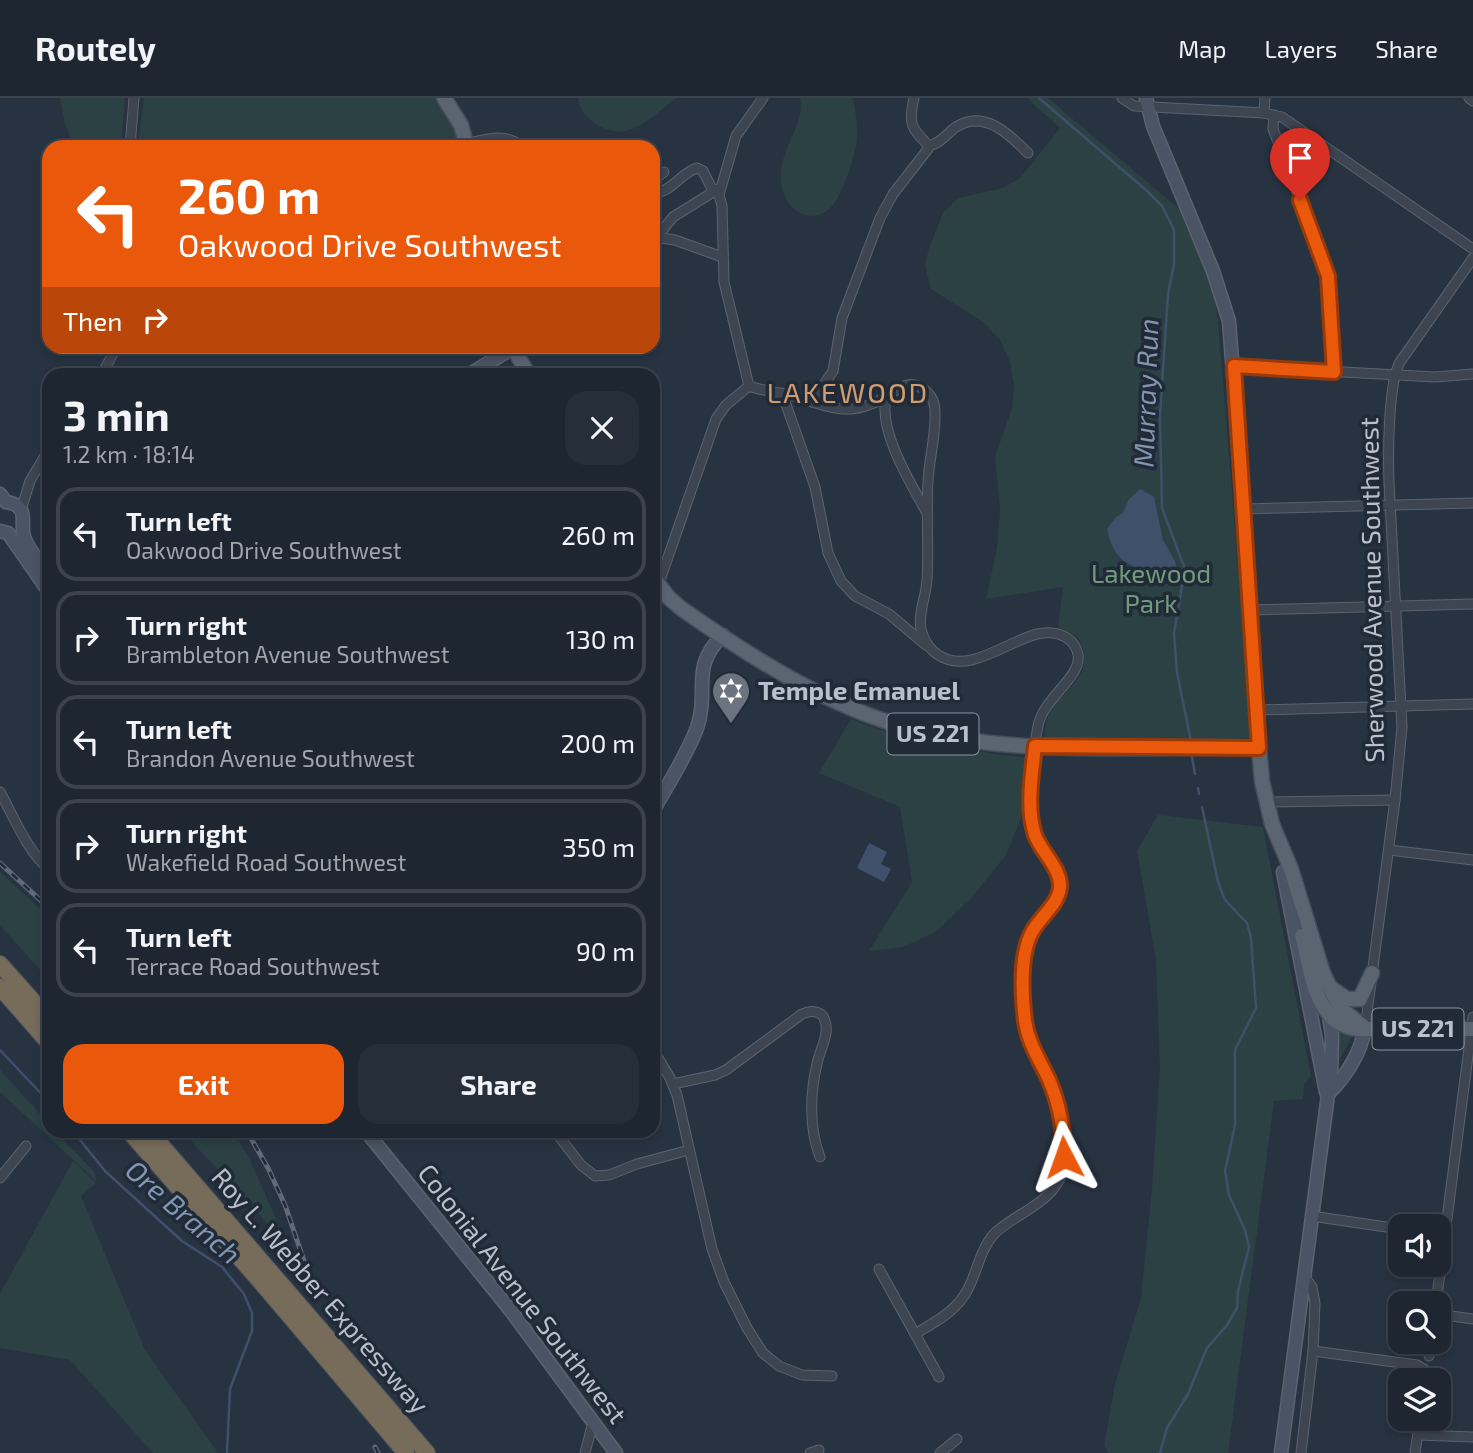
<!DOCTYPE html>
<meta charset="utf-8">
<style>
:root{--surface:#1e2632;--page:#262e3a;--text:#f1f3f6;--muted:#a1a5ac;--line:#3c434d;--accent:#ea580c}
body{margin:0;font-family:"Exo 2",sans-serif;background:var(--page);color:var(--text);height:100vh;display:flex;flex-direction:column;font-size:26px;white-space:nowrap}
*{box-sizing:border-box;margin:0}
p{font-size:23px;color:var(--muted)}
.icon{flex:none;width:38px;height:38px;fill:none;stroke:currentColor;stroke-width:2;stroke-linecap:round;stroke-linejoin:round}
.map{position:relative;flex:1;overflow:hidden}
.sheet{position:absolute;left:42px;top:270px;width:618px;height:770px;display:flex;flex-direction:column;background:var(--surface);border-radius:21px;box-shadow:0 4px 10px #0003,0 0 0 2px var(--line)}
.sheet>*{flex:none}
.banner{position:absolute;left:42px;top:42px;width:618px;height:214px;border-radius:21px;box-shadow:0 4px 10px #0003,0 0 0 2px var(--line);background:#ea580c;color:#fff;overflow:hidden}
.controls{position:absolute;left:1388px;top:1116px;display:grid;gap:14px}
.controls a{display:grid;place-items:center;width:63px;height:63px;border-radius:14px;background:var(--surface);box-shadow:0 4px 10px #0003,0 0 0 2px var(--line);font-size:35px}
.pin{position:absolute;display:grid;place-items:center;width:60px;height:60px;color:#fff;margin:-72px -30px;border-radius:50% 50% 50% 0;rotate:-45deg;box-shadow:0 0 7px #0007}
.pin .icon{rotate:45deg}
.me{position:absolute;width:77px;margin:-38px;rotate:356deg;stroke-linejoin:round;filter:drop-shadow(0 0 5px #0008)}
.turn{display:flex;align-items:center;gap:24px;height:147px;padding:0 21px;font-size:32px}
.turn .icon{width:91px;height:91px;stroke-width:2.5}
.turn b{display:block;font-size:49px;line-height:60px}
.then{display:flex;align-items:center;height:66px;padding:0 21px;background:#0003;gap:14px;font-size:26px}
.round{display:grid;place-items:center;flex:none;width:74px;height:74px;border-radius:21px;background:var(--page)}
.overview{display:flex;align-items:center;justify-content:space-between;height:119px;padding:0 21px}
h1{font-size:42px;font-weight:700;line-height:52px}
.primary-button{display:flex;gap:14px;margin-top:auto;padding:14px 21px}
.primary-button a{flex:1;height:80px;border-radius:21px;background:var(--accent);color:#fff;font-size:28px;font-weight:700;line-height:80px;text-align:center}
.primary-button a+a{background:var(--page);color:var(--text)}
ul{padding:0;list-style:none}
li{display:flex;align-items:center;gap:21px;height:94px;margin:0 14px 10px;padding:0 7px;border:4px solid var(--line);border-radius:21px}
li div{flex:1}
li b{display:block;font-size:26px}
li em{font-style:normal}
header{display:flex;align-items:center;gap:42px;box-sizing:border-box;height:98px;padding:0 35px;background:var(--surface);border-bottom:2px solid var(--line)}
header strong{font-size:33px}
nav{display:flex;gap:38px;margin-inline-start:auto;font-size:24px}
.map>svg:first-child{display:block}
</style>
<header>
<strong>Routely</strong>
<nav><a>Map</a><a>Layers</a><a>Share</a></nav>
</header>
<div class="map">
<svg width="1473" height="1355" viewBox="0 0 1473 1355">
<rect width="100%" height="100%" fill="#283342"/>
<g fill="#2b4144">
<polygon points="60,0 125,0 121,49 75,49 65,27"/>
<polygon points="144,0 435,0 453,27 461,49 189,49 138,44"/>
<path d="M578 0H676C663 10 646 27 629 32 607 38 581 22 578 0Z"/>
<path d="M800 0H853C856 16 859 32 856 48 853 63 844 91 835 104 819 128 791 119 783 93 772 55 807 30 800 0Z"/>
<path d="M1027 0H1048L1179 111 1213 192 1218 222 1252 640 1141 644 1045 641C1040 592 1104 590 1078 539L1058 529 1063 489 986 501 997 450 1000 410 995 358 1012 311 1014 287 1010 264 1000 242 983 224 931 191 925 167 929 150 943 115 958 100 1003 90 1020 80 1060 30Z"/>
<path d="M851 621C908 644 968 653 1029 660L1025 710 1006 757 973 798 937 833 903 849 869 853 912 784 900 709 819 675Z"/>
<polygon points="1158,717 1263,729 1311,978 1304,987 1303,1001 1274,1003 1228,1355 1109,1355 1104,1348 1115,1286 1141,1200 1152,1091 1160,971 1156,862 1137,753"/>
<polygon points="0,774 49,819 49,882 0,827"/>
<polygon points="1335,927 1353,936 1336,969"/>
<polygon points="0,972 49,1026 49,1032 55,1033 94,1074 97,1084 0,994"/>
<polygon points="182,1033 233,1033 250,1062 281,1132 277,1136"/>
<polygon points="73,1063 96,1085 81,1098 145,1252 218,1355 153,1355 70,1262 0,1250 0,1196"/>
</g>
<g fill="#3f506a">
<path d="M1140 391 1154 399 1163 442 1175 463 1178 474C1143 473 1115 473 1107 431L1116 419 1123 415 1129 401Z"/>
<polygon points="869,745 887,754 881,766 891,771 884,784 857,770"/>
</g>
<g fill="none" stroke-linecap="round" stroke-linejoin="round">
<g stroke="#3f506a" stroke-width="2.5">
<polyline points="1039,0 1147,93 1162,108 1174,132 1174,166 1168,196 1160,317 1162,410 1185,471 1174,535 1177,575 1191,643"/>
<polyline points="1192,659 1195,676"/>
<polyline points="1198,690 1199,696"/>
<polyline points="0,952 49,1004"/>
<polyline points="72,1032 105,1073 182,1143 222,1169 244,1196 252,1215 252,1233 230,1291 227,1355"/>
<polyline points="1160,1355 1167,1330 1188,1296 1207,1250 1227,1227 1237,1210 1238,1193 1249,1149 1245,1132 1229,1097 1225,1073 1235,1027 1235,952 1256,910 1251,840 1247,825 1225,802 1218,784 1202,709"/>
</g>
<defs>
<g id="street">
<polyline points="1122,0 1134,8 1264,15 1282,19 1473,151"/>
<polyline points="1469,0 1473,3"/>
<polyline points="1264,15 1265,0"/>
<polyline points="1274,17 1273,31 1327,173 1334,274"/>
<path d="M466 46C486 41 506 34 522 49"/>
<path d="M929 48C941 45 946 36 956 29 984 11 1009 36 1028 55"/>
<polyline points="130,49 134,0"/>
<polyline points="653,82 664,74"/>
<path d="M653 92 657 95C673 92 681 75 697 70L703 73 711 89 719 97 722 108 724 184 749 288"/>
<polyline points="719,97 736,38 763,0"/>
<polyline points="653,139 675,142 722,159"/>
<polyline points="657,139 673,119 718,91"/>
<polyline points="1234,268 1435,279 1473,276"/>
<polyline points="102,276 117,248"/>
<path d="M749 288C762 293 777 294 790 297 810 303 831 312 852 311 861 310 870 307 878 303 895 294 910 276 928 295 933 300 935 307 935 314 936 337 929 361 928 384 926 416 929 450 927 482 926 499 918 514 921 531 924 543 929 552 940 558 980 582 1031 516 1067 540 1073 544 1077 550 1078 557 1082 579 1043 600 1038 628 1032 661 1025 701 1034 733 1039 752 1062 770 1060 790 1058 803 1044 814 1037 825 1028 838 1024 855 1024 871 1023 892 1022 915 1027 935 1031 950 1041 965 1047 979 1061 1007 1070 1044 1062 1075 1053 1105 1016 1115 995 1135 981 1149 977 1174 968 1191 957 1213 935 1224 915 1236"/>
<polyline points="782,295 815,389 828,455 841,483 855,498 889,516 926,547"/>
<path d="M887 297C876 330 911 386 927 415"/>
<path d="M812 304 833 273 842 220 880 120 893 96 928 51 929 48C911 30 908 26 914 0"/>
<polyline points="1244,411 1473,405"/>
<polyline points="21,412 30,383 49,351"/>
<polyline points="658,488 716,321 726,307 749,288"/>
<polyline points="1251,512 1473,506"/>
<polyline points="1257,612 1473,606"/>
<path d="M0 694C13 717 28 755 49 771"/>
<polyline points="1266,704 1395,702"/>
<polyline points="1389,752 1473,762"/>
<path d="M1365 930 1395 702 1402 629 1389 384C1388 358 1388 285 1400 264L1473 160"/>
<polyline points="653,952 669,978 677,997 712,1151 724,1184 747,1230 763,1255 779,1268 802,1277 832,1278"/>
<path d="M673 986 715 977 726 972 802 916C811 912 822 912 825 923 830 935 819 954 817 966 810 995 809 1031 820 1059"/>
<polyline points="554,1032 581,1067 595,1078 609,1077 637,1066 689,1052"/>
<polyline points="0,1080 26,1048"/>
<polyline points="1311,1118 1400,1131"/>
<polyline points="879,1171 939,1279"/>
<polyline points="1436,1206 1473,919"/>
<polyline points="1438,1216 1473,1221"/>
<polyline points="1313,1253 1417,1267 1427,1273 1425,1283"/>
<polyline points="1429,1258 1431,1244"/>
<polyline points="1418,1337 1473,1339"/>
<polyline points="585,1355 593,1324"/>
<polyline points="810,1355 819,1352"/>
<polyline points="940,1355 957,1341"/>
<polyline points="1301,1355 1313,1253 1315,1205 1312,1189 1304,1178"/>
<polyline points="1415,1355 1420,1321"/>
</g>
<g id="secondary">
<polyline points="1146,0 1153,28 1213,173 1229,223 1251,512 1259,650"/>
<polyline points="470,276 513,250"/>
<path d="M0 396 6 404C12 405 17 406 21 412 25 419 21 430 24 439 29 453 41 466 49 478"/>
<polyline points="0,433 8,435 49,494"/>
<path d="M653 713C668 686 686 659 697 630 710 592 689 570 723 537"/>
<polyline points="1283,774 1326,994"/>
<path d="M1327 997C1345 980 1361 955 1365 930"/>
<polyline points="365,1032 511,1213 616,1355"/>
<polyline points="1281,1355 1331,974 1332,938 1328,911"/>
</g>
<g id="primary">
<polyline points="444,0 461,27 467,49"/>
<polyline points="512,248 528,276"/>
<path d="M653 479 669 500 682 511C749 558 829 609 908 630 1020 660 1144 647 1259 650L1262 683 1272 726 1291 771 1323 875 1340 910 1365 930"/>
<path d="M1302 838C1312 871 1313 926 1358 931H1473"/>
<polyline points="1331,890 1347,901 1360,901 1372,875"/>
</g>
<g id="highway">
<polyline points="0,866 49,921"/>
<polyline points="0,889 49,945"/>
<polyline points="128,1032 260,1183 406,1355"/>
<polyline points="148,1032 427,1355"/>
</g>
</defs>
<use href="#street" stroke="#5b636f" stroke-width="11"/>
<use href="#secondary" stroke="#5b636f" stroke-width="15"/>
<use href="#primary" stroke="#464e5b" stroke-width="17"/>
<use href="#highway" stroke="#47505c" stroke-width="18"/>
<use href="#street" stroke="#3d4551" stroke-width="9"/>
<use href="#secondary" stroke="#4b5464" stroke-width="12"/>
<use href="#primary" stroke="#5b6471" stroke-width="14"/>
<use href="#highway" stroke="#776c5a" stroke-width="16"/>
<defs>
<g id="rail">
<polyline points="0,765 49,810"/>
<polyline points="246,1032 268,1070 285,1107 315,1195"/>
<polyline points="375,1349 378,1355"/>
</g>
</defs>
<use href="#rail" stroke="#5f6978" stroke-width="5"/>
<use href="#rail" stroke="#212a37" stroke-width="2.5" stroke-dasharray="8" stroke-linecap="butt"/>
</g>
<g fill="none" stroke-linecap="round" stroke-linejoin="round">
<defs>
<path id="route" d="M1064 1059C1064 1032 1060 1007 1049 982 1040 962 1028 945 1025 923 1022 897 1019 858 1032 834 1039 820 1059 806 1060 789 1061 770 1041 754 1035 737 1026 709 1032 677 1035 648L1259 650 1234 268 1334 274 1328 178 1300 102"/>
</defs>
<use href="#route" stroke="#983908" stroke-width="18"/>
<use href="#route" stroke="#ea580c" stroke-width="12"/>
</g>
<defs>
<symbol id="synagogue-pin" viewBox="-11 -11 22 30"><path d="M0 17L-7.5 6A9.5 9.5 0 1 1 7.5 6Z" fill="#6b7280" stroke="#212a37"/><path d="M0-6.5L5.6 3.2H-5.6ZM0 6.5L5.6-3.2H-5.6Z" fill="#fff"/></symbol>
</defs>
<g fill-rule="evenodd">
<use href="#synagogue-pin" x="709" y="571" width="44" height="60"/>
</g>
<g text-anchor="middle" stroke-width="7" stroke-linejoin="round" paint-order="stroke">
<g fill="#212a37" stroke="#8c939f" stroke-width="2">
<rect x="887.5" y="615.5" width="91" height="41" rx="5"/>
<rect x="1372.5" y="910.5" width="91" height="41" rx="5"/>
</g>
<g font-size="24" font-weight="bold" fill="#bac0cb">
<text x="933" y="644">US 221</text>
<text x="1418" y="939">US 221</text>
</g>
<g font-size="26" fill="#729b7c" stroke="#212a37">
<text x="1151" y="485">Lakewood<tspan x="1151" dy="30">Park</tspan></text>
</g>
<g font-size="26" fill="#bac0cb" stroke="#212a37">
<text transform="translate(1372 492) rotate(-91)" y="9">Sherwood Avenue Southwest</text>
<text transform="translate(320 1193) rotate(49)" y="9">Roy L. Webber Expressway</text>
<text transform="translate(522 1196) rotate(52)" y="9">Colonial Avenue Southwest</text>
</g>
<g font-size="26" font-weight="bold" fill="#bac0cb" stroke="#212a37" text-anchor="start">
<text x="758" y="602">Temple Emanuel</text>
</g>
<g font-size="28" letter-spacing="2" fill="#d19c6f" stroke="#212a37">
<text x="848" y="305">LAKEWOOD</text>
</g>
<g font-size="28" font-style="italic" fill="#8396b1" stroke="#212a37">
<text transform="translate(1146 295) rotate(-88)" y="10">Murray Run</text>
<text transform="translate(183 1114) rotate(41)" y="10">Ore Branch</text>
</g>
</g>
</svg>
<div class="controls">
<a><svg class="icon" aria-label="sound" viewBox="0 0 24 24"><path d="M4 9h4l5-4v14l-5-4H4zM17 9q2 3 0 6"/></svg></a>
<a><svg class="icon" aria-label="search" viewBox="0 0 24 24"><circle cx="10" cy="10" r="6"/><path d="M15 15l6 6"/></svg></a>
<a><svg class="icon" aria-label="layers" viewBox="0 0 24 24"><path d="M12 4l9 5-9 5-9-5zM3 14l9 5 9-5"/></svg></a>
</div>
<div class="pin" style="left:1300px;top:102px;background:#d93025"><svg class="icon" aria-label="arrive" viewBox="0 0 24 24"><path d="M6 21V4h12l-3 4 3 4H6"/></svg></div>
<svg class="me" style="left:1064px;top:1059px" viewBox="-20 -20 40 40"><path d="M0-17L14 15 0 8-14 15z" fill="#ea580c" stroke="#fff" stroke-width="4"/></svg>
<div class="banner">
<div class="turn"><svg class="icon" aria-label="left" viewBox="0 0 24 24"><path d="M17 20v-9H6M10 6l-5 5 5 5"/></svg><div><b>260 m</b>Oakwood Drive Southwest</div></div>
<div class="then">Then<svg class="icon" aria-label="right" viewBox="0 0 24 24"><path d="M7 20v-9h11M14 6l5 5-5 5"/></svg></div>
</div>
<section class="sheet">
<div class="overview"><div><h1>3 min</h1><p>1.2 km · 18:14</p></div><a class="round"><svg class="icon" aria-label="close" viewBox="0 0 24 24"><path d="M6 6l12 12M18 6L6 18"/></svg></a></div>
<ul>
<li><svg class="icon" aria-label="left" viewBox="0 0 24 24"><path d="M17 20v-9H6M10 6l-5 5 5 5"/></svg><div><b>Turn left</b><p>Oakwood Drive Southwest</p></div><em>260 m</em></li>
<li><svg class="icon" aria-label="right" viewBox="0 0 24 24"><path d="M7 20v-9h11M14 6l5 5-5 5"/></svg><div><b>Turn right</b><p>Brambleton Avenue Southwest</p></div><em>130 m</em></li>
<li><svg class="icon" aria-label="left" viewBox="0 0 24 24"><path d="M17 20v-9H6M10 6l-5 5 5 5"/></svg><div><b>Turn left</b><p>Brandon Avenue Southwest</p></div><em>200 m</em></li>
<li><svg class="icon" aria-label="right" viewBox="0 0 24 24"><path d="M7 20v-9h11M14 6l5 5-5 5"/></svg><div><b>Turn right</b><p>Wakefield Road Southwest</p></div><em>350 m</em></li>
<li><svg class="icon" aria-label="left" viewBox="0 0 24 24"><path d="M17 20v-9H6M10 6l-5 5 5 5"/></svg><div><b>Turn left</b><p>Terrace Road Southwest</p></div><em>90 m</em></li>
</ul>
<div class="primary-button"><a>Exit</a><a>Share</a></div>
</section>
</div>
